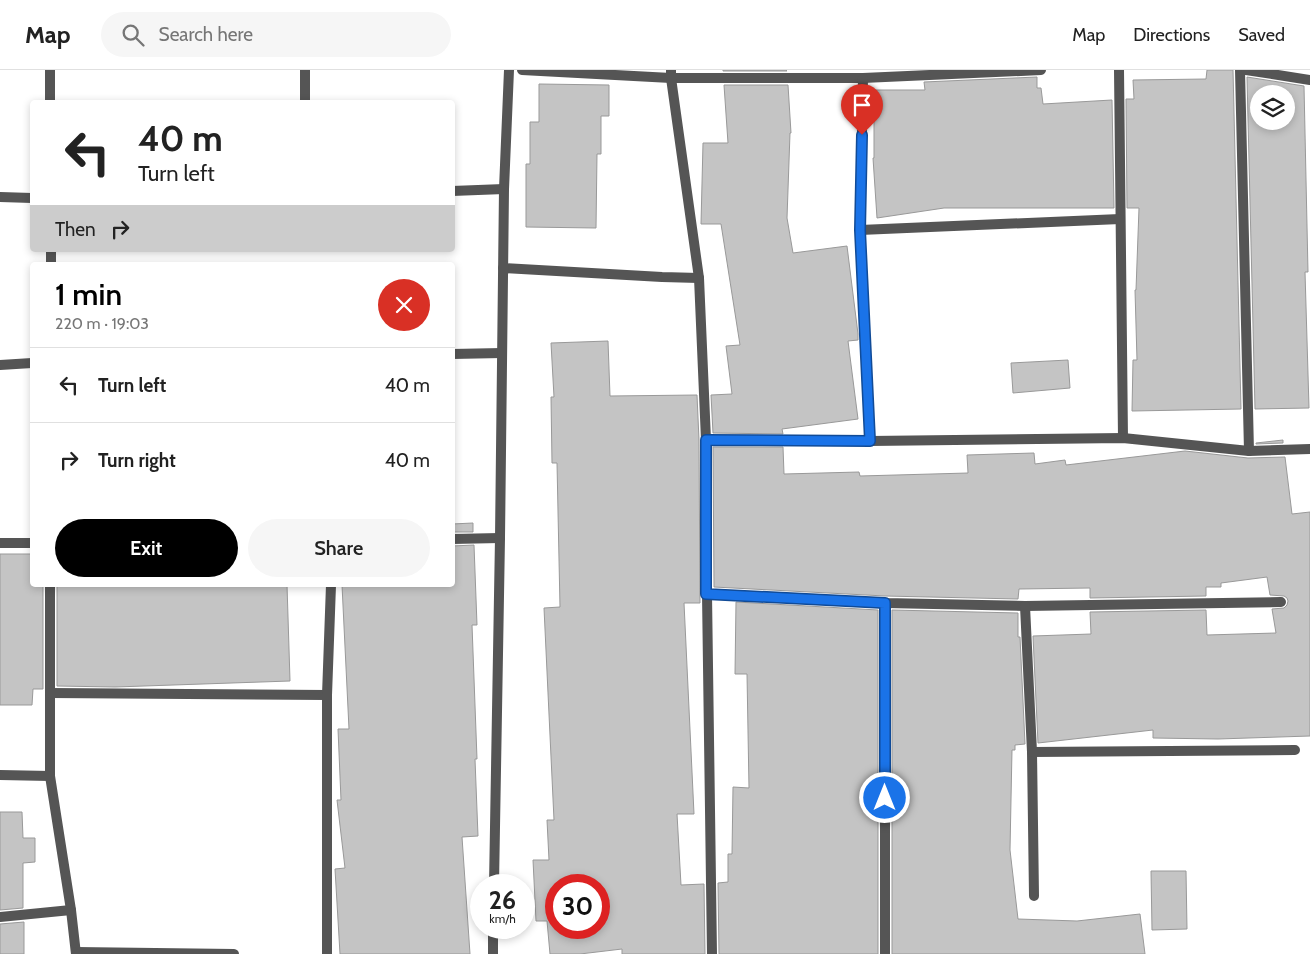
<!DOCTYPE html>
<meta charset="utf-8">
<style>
:root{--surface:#fff;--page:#f6f6f6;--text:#222;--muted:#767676;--line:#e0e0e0;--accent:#000}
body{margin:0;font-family:Cabin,sans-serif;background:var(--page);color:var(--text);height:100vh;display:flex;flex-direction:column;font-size:19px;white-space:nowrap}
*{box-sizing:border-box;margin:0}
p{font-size:16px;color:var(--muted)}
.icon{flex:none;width:28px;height:28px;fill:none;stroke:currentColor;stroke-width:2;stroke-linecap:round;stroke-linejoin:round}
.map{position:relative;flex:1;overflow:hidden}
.sheet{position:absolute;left:30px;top:192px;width:425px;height:325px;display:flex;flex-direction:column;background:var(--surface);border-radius:5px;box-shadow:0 2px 8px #0003}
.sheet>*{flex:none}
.guide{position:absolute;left:30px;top:30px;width:425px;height:152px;border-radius:5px;box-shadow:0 2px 8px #0003;background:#fff;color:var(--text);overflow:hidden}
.fabs{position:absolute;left:1250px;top:15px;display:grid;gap:10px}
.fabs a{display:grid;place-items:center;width:45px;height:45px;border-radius:50%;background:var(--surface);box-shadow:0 2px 8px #0003;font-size:25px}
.speed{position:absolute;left:470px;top:804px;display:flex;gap:10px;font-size:25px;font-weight:700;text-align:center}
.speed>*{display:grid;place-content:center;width:65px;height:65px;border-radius:50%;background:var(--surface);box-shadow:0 2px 8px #0003;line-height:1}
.speed small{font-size:12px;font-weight:400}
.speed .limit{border:8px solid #d22;background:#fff;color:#111}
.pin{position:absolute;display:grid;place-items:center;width:42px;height:42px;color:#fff;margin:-51px -21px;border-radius:50% 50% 50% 0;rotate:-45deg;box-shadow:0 0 5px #0007}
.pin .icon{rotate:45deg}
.me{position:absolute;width:55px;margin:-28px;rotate:0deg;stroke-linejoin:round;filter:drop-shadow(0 0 4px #0008)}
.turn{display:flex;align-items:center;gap:18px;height:105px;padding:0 25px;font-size:22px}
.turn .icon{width:65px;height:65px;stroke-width:2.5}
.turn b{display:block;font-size:35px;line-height:42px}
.then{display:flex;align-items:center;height:48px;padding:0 25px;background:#0003;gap:10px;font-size:19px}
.round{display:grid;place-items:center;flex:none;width:52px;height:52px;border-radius:26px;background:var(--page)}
.overview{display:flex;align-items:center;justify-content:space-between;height:85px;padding:0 25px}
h1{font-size:30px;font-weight:600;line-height:38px;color:var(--accent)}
.primary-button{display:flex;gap:10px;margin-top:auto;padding:10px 25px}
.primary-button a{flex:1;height:58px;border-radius:30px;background:var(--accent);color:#fff;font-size:20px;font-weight:600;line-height:58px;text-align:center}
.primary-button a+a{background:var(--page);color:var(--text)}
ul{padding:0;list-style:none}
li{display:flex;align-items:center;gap:15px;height:75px;padding:0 25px;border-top:1px solid var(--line)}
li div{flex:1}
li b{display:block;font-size:19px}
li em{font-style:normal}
header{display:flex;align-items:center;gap:30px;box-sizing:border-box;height:70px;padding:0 25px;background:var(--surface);border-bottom:1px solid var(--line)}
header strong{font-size:24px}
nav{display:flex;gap:28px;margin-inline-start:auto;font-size:18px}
.search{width:350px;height:45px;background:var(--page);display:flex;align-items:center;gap:12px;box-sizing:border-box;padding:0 18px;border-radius:28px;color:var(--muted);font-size:19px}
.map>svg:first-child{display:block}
</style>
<header>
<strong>Map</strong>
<div class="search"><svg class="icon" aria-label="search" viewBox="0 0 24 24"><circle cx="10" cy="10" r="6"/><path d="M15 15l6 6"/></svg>Search here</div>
<nav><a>Map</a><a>Directions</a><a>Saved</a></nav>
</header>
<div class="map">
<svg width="1310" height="884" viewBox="0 0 1310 884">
<rect width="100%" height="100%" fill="#fff"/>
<g fill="#c4c4c4" stroke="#999" fill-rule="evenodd">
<polygon points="723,0 786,0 787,1 723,1"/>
<polygon points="1207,0 1233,0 1241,339 1132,341 1133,290 1137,290 1135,220 1136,220 1139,138 1127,138 1126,29 1134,29 1133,10 1206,9"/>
<polygon points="1037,7 1037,18 1041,18 1043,34 1112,30 1114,138 944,138 877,148 873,88 874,88 874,20 925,20 924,12"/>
<path d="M1247 7 1304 16 1308 202H1305L1309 338 1255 339ZM1259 24H1286V51H1259Z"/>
<polygon points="539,14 609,15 609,46 601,46 601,84 597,84 596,158 526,157 526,94 530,94 530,52 539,52"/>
<polygon points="724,15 788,15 791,63 790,63 787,148 793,183 847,176 858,264 858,270 848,271 858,349 782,359 783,364 713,363 711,325 732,324 726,276 740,275 721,154 701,154 703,73 728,73"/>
<path d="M608 271 610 326 697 325 699 370 700 533H684L694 744H677L681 815 704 814 705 884H622V879L580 884H550L547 851H536L533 790H549L547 750H554L544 538 560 537 557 393H552L551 327H554L551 273ZM556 815H599V858H556Z"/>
<polygon points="1068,290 1070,318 1013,323 1011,293"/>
<polygon points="1283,370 1283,373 1256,374 1256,373"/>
<polygon points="713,377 783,377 784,404 859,402 860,406 968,403 967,385 1034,383 1035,394 1065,390 1066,395 1185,381 1248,388 1285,387 1292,444 1310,442 1310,666 1218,669 1153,668 1153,660 1038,673 1033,566 1091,564 1090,542 1206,540 1207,565 1276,563 1272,539 1284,538 1287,535 1288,531 1287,528 1284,526 1270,525 1267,507 1221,513 1221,517 1206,517 1206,526 1090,528 1090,518 1019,519 1018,529 885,526 714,517"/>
<polygon points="473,453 473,462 452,462 452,454"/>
<polygon points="474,475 477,555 472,555 477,689 475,689 478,766 462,767 470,884 340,884 335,799 345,798 337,730 341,730 338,659 349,659 342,515 452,515 452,476"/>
<polygon points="0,484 32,484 32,515 43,515 43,619 33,619 32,635 0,635"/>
<polygon points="57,515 287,515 290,611 115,617 57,616"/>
<polygon points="736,532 878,540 878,884 719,884 718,813 728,812 728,784 732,784 733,717 749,718 747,604 735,604"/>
<polygon points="892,540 1018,543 1018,567 1020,567 1025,674 1015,675 1015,680 1012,680 1010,780 1018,849 1077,851 1140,844 1145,884 892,884"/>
<polygon points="0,742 22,742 23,768 35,768 35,792 23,793 23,838 0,840"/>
<polygon points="1151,801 1186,801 1187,859 1152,860"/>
<polygon points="24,852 24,884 0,884 0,854"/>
</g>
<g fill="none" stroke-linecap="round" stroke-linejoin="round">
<g stroke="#555" stroke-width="10">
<polyline points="50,0 50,32"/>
<polyline points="522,0 671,8 863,8 1041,0"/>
<polyline points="671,0 671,8 699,208 706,370 707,524 712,884"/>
<polyline points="1119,0 1123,368"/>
<polyline points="1240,0 1249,381"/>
<polyline points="1246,0 1310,10"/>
<polyline points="863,8 860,160 870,371"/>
<polyline points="305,32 305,0"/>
<polyline points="452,121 504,119"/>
<polyline points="0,127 32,128"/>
<polyline points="860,160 1120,149"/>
<polyline points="51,180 51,195"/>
<polyline points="503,198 662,207 699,208"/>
<polyline points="452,284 502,283"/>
<polyline points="0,295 32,293"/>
<polyline points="706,370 870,371 1123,368 1249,381 1310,379"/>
<polyline points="452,469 500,468"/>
<polyline points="0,473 32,473"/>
<polyline points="50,515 50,706 71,840 76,884"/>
<polyline points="707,524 885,533 1025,536 1281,532"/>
<polyline points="885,533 885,884"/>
<polyline points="1025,536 1032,682 1034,826"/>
<polyline points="50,623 327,625"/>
<polyline points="1032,682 1295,680"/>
<polyline points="0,705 50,706"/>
<polyline points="494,815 500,468 504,119 509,0"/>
<polyline points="0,847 71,840"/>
<polyline points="76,882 234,884"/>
<polyline points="327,884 327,625 331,515"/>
<polyline points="493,884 493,858"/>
</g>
</g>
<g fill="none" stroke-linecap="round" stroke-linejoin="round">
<defs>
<polyline id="route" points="862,65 860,160 870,371 706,370 706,524 885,533 885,728"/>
</defs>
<use href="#route" stroke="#114b97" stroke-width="12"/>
<use href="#route" stroke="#1a73e8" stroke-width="9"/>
</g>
</svg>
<div class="fabs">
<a><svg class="icon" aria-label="layers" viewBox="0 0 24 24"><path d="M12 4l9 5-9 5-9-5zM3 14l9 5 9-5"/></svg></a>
</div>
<div class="speed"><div>26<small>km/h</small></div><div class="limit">30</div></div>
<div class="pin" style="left:862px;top:65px;background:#d93025"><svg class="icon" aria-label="arrive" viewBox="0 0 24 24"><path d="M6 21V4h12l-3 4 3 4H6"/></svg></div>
<svg class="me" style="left:885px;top:728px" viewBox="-20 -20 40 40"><circle r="17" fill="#1a73e8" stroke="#fff" stroke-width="3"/><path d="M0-11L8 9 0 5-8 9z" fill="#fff"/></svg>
<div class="guide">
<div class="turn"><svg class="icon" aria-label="left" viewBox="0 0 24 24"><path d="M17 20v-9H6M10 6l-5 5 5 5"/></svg><div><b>40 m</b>Turn left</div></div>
<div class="then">Then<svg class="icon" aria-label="right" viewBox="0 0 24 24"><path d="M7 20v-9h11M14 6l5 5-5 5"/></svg></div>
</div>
<section class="sheet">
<div class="overview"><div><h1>1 min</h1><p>220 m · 19:03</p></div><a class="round" style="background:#d93025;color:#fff"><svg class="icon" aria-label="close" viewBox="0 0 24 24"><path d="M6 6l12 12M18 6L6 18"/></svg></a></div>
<ul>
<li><svg class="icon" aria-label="left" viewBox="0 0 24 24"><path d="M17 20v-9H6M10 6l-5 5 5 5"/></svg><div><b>Turn left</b></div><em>40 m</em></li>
<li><svg class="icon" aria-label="right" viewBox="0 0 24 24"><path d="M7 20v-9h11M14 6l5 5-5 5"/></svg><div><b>Turn right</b></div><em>40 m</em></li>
</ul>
<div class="primary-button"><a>Exit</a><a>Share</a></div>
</section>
</div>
